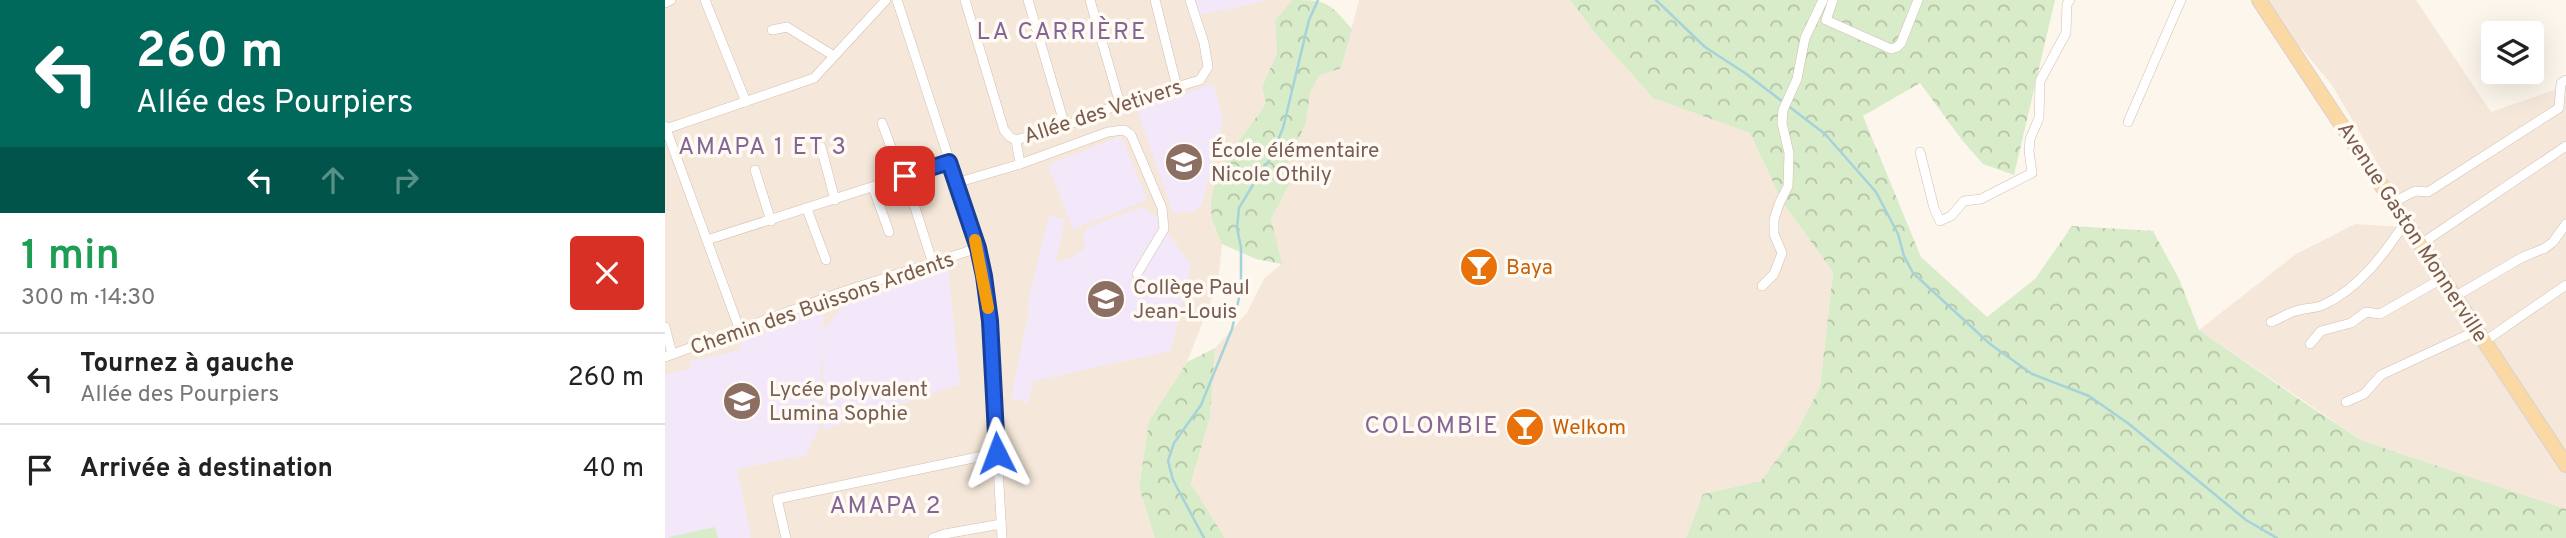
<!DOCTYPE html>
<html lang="fr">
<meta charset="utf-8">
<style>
:root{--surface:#fff;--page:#f2f2f2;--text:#222;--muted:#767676;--line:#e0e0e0}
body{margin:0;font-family:Overpass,sans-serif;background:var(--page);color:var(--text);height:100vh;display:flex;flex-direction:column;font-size:26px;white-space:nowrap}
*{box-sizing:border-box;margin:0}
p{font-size:23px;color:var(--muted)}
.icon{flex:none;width:38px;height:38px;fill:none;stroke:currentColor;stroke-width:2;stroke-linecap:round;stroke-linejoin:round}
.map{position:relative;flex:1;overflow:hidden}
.details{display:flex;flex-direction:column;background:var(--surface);width:665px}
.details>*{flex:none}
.guide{background:#00695c;color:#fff;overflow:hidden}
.buttons{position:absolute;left:1816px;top:21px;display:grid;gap:14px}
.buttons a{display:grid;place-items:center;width:63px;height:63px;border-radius:7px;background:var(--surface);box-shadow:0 7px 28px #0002;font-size:35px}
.pin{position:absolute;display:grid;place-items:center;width:60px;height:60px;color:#fff;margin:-30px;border-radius:14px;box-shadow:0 4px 10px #0006}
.me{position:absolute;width:77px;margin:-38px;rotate:357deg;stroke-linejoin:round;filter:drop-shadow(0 0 5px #0008)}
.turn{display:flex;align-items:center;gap:24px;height:147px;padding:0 21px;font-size:32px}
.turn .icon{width:91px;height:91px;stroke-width:2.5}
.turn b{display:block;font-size:49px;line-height:60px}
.lanes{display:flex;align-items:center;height:66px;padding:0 21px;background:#0003;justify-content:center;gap:35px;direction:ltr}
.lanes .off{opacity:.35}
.round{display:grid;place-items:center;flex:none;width:74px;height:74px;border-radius:7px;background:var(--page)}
.overview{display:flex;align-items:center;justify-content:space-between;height:119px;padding:0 21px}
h1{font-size:42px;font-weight:600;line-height:52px;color:#1e9e55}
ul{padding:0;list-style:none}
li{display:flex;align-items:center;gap:21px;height:91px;padding:0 21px;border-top:2px solid var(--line)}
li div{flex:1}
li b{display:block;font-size:26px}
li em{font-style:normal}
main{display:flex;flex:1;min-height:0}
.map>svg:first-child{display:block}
</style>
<main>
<section class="details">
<div class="guide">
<div class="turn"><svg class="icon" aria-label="left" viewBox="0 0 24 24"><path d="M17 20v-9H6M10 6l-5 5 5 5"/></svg><div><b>260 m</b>Allée des Pourpiers</div></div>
<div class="lanes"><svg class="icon" aria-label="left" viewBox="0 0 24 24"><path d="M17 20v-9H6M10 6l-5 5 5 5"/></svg><svg class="icon off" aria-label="ahead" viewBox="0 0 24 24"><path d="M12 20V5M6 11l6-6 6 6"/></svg><svg class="icon off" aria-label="right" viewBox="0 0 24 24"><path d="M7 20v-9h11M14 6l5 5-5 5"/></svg></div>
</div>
<div class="overview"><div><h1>1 min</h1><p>300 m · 14:30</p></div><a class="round" style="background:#d93025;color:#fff"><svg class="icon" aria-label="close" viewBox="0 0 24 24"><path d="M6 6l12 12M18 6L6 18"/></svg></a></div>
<ul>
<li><svg class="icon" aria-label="left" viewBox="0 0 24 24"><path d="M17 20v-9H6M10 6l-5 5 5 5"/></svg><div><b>Tournez à gauche</b><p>Allée des Pourpiers</p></div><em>260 m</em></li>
<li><svg class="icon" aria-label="arrive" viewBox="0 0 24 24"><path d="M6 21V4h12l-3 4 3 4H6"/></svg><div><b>Arrivée à destination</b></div><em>40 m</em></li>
</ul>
</section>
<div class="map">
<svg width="1901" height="538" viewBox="0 0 1901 538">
<defs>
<pattern id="forest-crowns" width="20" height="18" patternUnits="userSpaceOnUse" patternTransform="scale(1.75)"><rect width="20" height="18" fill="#d8ecc9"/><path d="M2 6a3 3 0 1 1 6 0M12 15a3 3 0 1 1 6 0" fill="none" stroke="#b4c2a5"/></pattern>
</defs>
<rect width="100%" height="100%" fill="#fdf6ec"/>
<g fill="#f5e8da">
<polygon points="0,0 627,0 610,22 612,53 597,87 601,103 572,146 556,172 551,188 549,228 557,244 553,283 522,362 484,421 474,487 490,538 0,538"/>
<polygon points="694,0 905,0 930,33 988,98 1085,133 1118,203 1168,272 1155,387 1132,431 1096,481 1038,494 1021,538 560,538 526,485 545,417 550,348 582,313 599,279 616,264 606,219 624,185 623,161 641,123 645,93 654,76 676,68"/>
<polygon points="1596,0 1751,0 1826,112 1901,86 1901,509 1698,441 1534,330 1631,254 1690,224 1750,228 1667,85"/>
</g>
<g fill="#f3e8fa">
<polygon points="531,0 602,0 602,1 534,15"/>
<polygon points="548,84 558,119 537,204 529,212 508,213 472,109"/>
<polygon points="456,136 482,200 408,229 383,165"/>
<polygon points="477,207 491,216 526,265 506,351 368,381 363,403 346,398 364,311 362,307 384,215 400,219 391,262 410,257 410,254 421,248 418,241 421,228"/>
<polygon points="280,267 283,268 295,384 159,430 157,339 154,428 141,455 72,469 86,538 0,538 0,375 26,368 25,361 76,350 74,342 112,327 118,319 152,305 153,310 159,308 158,331 180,303"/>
</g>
<g fill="url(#forest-crowns)">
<path d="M627 0C663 0 663 2 687 29L676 68 654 76 645 93 641 123 623 161 624 185 606 219 617 264 591 259 557 244C551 232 546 220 546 206 546 171 583 132 601 103L597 87 612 53 610 21Z"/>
<polygon points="905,0 1390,0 1349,175 1318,164 1297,140 1255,83 1198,116 1256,257 1322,317 1370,279 1407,226 1488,231 1514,279 1534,330 1638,402 1698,441 1901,509 1901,538 1021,538 1038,494 1096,481 1132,431 1155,387 1168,272 1118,203 1085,133 988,98 930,33"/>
<polygon points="550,348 545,417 526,484 560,538 490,538 474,487 484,421 522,362"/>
</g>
<polygon fill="#d8ecc9" points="50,527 53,538 4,538 4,537"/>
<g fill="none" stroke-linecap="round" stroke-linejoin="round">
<g stroke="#a5d3da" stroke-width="2.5">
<polyline points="991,0 1040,47 1080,73 1160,134 1211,192 1233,234 1239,256 1248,273 1325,344 1367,374 1424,396 1464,424 1581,520 1612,538"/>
<polyline points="539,538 508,480 503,461 509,443 536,405 567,329 576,289 576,247 572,228 574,208 595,173 604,161 618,128 644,20 653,0"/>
</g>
<defs>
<g id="street">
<polyline points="40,0 81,102"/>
<polyline points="232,0 313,248 325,321 337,538"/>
<polyline points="300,0 339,130 345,137 351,140 400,126 455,104 535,80 543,67 539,43 525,0"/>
<polyline points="363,0 400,126"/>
<polyline points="425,0 455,104"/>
<polyline points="490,0 512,87"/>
<polyline points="1168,0 1161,20 1226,49 1232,47 1236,43 1253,0"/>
<polyline points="0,3 6,0"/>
<polyline points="107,30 122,27 169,56"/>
<polyline points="1463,122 1516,0"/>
<polyline points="217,123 237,177"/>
<polyline points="0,126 74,328"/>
<polyline points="1,129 149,78 221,0"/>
<polyline points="351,140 355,164"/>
<polyline points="156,147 170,200"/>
<polyline points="1255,152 1269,208 1275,221 1286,216 1299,201 1316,199 1367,173 1364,151 1365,139 1374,118 1375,81 1401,33 1402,4 1405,0"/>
<polyline points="90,170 106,221"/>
<polyline points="240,176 268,264"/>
<polyline points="291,183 355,164 443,132 459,130 466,135 497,208 499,229 472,274"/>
<polyline points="208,187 224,232"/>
<polyline points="1729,202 1750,191 1763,192 1894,108 1896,83 1901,80"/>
<polyline points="142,209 161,260"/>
<polyline points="42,240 284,162"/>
<polyline points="1756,244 1901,146"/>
<polyline points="1097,286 1109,274 1117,253 1109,234 1109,220 1114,204 1123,186 1124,153 1117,123 1118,110 1132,79 1140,38 1158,0"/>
<polyline points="1791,296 1856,258 1880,248 1888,242 1901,224"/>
<path d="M1606 322C1614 319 1623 313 1631 311 1639 308 1649 309 1658 305 1694 289 1720 253 1741 221"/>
<polyline points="0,327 7,354"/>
<polyline points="1820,341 1901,285"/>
<polyline points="1645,344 1656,331 1686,323 1701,312 1715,314 1778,278"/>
<polyline points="0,357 177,292 313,248"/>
<polyline points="1681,402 1699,394 1716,375 1813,330"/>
<polyline points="121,538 112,499 332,453"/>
<polyline points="268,538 280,534 336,524"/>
</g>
<polyline id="primary" points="1594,0 1901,465"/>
</defs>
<use href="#street" stroke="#d1beb0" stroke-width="10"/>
<use href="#primary" stroke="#dad1cd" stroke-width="16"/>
<use href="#street" stroke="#fff" stroke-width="9"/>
<use href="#primary" stroke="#fbd9a5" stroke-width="14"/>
</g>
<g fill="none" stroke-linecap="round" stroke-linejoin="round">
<defs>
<polyline id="route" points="240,176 284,162 313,248 319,276 325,321 332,453"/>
</defs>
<use href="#route" stroke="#184099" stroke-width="18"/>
<use href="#route" stroke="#2563eb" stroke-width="12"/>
<polyline stroke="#f59e0b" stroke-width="12" points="310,240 323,308"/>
</g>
<defs>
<symbol id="school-disc" viewBox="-11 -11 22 22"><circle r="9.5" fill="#8d6e63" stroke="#fffaf3"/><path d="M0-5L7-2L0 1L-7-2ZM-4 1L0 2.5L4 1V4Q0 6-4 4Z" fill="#fff"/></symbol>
<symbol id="bar-disc" viewBox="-11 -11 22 22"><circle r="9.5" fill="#e8710a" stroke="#fffaf3"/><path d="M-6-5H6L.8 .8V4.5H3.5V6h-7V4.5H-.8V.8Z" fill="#fff"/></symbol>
</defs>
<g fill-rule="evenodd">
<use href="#school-disc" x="497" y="140" width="44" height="44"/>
<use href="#bar-disc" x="792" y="245" width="44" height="44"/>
<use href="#school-disc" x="419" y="277" width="44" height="44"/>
<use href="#school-disc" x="55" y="379" width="44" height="44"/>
<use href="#bar-disc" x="838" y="405" width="44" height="44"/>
</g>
<g text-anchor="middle" stroke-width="7" stroke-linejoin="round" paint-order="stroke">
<g font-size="21" fill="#7a5c4d" stroke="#fffaf3">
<text transform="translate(438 111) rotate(-18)" y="7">Allée des Vetivers</text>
<text transform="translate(1748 232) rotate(57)" y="7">Avenue Gaston Monnerville</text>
<text transform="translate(157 303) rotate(-19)" y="7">Chemin des Buissons Ardents</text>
</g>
<g font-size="21" fill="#785e54" stroke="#fffaf3" text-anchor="start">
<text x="546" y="157">École élémentaire<tspan x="546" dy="24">Nicole Othily</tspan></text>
<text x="468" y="294">Collège Paul<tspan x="468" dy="24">Jean-Louis</tspan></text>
<text x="104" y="396">Lycée polyvalent<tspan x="104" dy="24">Lumina Sophie</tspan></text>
</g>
<g font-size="21" fill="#c56008" stroke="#fffaf3" text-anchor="start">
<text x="841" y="274">Baya</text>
<text x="887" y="434">Welkom</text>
</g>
<g font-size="24" letter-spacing="2" fill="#846695" stroke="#fffaf3">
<text x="397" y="39">LA CARRIÈRE</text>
<text x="98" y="154">AMAPA 1 ET 3</text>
<text x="767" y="433">COLOMBIE</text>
<text x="221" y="513">AMAPA 2</text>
</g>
</g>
</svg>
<div class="buttons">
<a><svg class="icon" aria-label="layers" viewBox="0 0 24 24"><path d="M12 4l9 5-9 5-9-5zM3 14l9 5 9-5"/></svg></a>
</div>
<div class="pin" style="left:240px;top:176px;background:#d93025"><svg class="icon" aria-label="arrive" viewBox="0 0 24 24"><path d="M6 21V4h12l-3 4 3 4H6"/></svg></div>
<svg class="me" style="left:332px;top:453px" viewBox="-20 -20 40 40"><path d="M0-17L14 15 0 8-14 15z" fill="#2563eb" stroke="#fff" stroke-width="4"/></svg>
</div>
</main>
